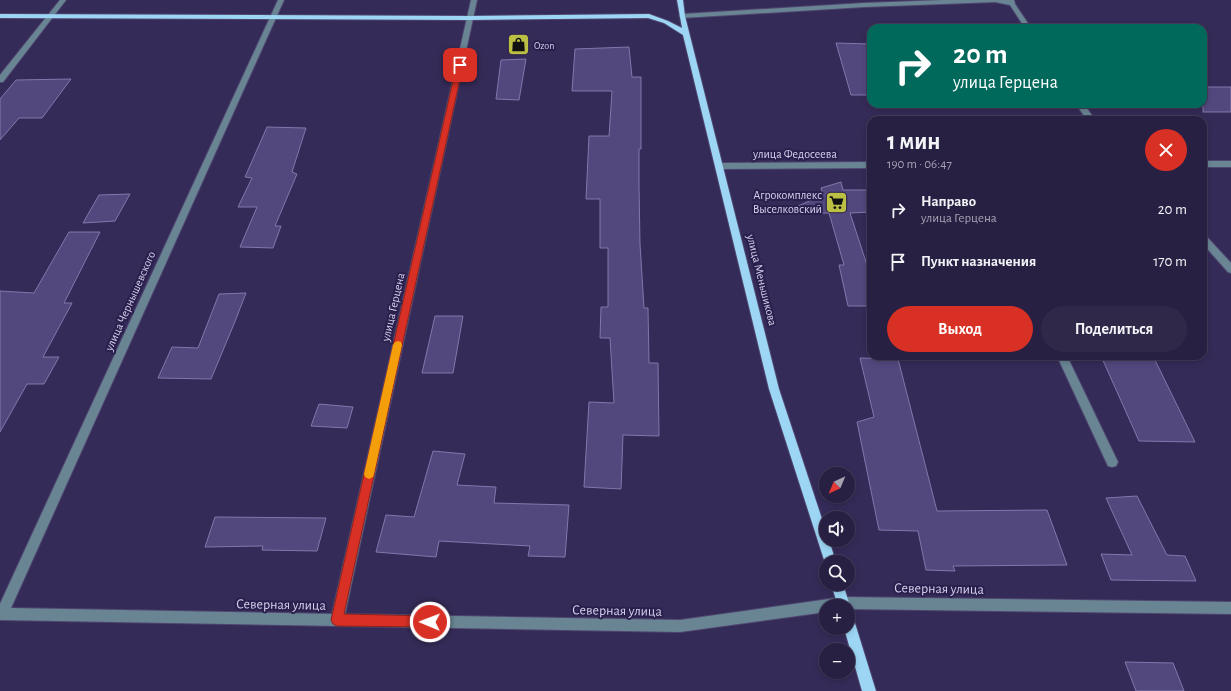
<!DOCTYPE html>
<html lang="ru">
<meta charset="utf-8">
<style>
:root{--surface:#282042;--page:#302849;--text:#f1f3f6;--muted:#a5a3b2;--line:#443e5b;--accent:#d93025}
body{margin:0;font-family:"Alegreya Sans",sans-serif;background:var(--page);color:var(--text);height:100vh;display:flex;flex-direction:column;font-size:15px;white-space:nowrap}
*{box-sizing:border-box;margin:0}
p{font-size:13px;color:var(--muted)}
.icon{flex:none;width:22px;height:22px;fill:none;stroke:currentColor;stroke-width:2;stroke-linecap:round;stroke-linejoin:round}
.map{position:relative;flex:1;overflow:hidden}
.side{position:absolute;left:867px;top:116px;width:340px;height:244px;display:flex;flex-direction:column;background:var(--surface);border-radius:12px;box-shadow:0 2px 6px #0003,0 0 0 1px var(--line)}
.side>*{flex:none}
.banner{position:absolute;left:867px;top:24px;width:340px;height:84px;border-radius:12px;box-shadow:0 2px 6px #0003,0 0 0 1px var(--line);background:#00695c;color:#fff;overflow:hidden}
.needle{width:26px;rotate:224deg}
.fabs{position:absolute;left:819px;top:467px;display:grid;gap:8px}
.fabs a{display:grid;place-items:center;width:36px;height:36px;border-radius:50%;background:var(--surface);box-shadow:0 2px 6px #0003,0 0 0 1px var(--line);font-size:20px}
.pin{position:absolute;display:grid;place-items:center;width:34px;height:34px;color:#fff;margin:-17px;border-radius:8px;box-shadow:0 2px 6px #0006}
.me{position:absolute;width:44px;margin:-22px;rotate:271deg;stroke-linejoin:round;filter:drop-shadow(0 0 3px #0008)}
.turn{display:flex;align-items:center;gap:14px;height:84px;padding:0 20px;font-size:18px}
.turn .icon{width:52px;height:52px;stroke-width:2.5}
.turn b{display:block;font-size:28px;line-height:34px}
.round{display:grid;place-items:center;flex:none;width:42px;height:42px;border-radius:21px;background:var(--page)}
.overview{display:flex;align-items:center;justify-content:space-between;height:68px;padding:0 20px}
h1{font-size:24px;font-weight:600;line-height:30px}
.action{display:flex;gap:8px;margin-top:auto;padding:8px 20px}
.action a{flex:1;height:46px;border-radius:24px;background:var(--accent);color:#fff;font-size:16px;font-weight:600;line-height:46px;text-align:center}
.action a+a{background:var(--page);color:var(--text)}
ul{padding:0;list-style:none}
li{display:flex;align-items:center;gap:12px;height:52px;padding:0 20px}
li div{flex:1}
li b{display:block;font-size:15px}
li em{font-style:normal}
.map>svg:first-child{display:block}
</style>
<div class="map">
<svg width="1231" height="691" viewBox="0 0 1231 691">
<rect width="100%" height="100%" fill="#352b58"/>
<g fill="#53487d" stroke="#8078ac">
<polygon points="836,43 871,44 871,95 851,95"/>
<polygon points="629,47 632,77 641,77 641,149 639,149 639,186 640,244 644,308 648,308 649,363 658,363 659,436 623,435 621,489 584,487 589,402 614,403 610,338 600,338 601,307 608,307 608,248 600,248 600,199 586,199 589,136 609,136 612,91 572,91 575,49"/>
<polygon points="526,59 519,100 496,99 501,60"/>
<polygon points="71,79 42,118 19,118 0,140 0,99 16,80"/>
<rect x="1203" y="87" width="28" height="25"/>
<polygon points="267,127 306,128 292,172 297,174 275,226 281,226 273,248 240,247 257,207 238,207 252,178 245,177"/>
<polygon points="841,182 843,190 871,190 871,212 850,213 867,265 871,265 871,306 848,306 839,265 844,265 829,213 780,214 823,195 821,188"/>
<polygon points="130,194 115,221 83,223 99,195"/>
<polygon points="69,232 100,232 64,303 72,303 43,357 59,357 44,384 27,384 0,432 0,291 34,293"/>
<polygon points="246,293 234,324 211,379 158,378 172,347 198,348 219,294"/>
<polygon points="435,316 463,316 453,373 422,373"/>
<polygon points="1101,356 1153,356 1195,442 1139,441"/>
<polygon points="860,358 898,359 937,511 1047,510 1067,565 953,566 955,571 926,570 918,531 879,530 857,422 874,417"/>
<polygon points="319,404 353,407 347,428 311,426"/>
<polygon points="433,451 465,454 457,485 496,487 494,503 569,505 565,557 528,556 530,546 439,541 436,557 376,552 386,515 414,517"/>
<polygon points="1137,496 1167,555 1185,556 1196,581 1111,580 1101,554 1132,555 1106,498"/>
<polygon points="215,517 326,518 317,551 262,550 263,546 205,547"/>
<polygon points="1125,662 1173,663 1184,691 1136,691"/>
</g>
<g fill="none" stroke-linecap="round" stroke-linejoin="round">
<defs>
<g id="minor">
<polygon points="60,0 66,0 3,82 0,82 0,75"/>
<polygon points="278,0 284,0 11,608 332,614 471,0 477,0 345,614 680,620 843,597 1231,602 1231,614 848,609 848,606 826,606 826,612 680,632 0,620 0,604"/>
<polygon points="943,0 1014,0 1015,4 1031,28 1025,28 1010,5 995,2 864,7 682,18 679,16 682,14 864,3"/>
<polygon points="1076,104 1084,104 1095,120 1087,120"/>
<rect x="1203" y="161" width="28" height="6"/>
<polygon points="871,162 871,168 719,169 715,166 719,163"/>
<polygon points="1203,235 1206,236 1231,263 1231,273 1228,272 1203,244"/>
<polygon points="1057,356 1067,356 1116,458 1118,462 1116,466 1112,467 1108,466"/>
</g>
<g id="major">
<polygon points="677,0 683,0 685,16 779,389 826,531 826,540 829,540 836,562 826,562 826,566 769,389 683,35 664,23 648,18 470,20 0,18 0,14 470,16 649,14 668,21 682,28"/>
<polygon points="831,584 843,584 850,606 848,610 848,606 838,606"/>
<polygon points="848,614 852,616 854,620 876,691 862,691 844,628 848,628"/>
</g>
</defs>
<use href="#minor" stroke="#4f4670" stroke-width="2"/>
<use href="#major" stroke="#4f4670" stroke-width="2"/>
<use href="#minor" fill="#698594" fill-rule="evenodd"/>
<use href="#major" fill="#9cd6f4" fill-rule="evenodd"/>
</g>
<polygon fill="#d93025" stroke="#8d1f18" points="457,63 463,65 344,614 430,616 434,618 436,622 434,626 430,627 337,626 333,624 331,620"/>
<polygon fill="#f59e0b" points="398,341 401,342 402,345 374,474 373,477 369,479 365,477 364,474 393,345 395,342"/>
<defs>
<symbol id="shop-square" viewBox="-11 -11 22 22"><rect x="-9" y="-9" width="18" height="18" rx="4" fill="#bbc045" stroke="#2b204d"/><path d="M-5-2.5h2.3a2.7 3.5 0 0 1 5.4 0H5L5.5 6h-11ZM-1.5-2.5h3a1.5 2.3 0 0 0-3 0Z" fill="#111"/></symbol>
<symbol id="supermarket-square" viewBox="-11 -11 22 22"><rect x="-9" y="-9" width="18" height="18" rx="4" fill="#bbc045" stroke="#2b204d"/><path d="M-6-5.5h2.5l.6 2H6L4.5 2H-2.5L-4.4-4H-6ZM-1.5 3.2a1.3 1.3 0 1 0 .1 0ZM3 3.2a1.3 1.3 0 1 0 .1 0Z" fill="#111"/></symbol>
</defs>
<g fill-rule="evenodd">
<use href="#shop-square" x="506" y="32" width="25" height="25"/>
<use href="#supermarket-square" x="824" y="190" width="25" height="25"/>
</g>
<g text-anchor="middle" stroke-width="4" stroke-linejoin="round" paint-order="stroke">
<g font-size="10" fill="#d6d2ef" stroke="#2b204d" text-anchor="start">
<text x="534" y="49">Ozon</text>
</g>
<g font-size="12" fill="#d6d2ef" stroke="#2b204d">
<text x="795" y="158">улица Федосеева</text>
<text transform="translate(762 280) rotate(76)" y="4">улица Меньшикова</text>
<text transform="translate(130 301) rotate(-66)" y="4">улица Чернышевского</text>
<text transform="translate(393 307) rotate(-77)" y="4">улица Герцена</text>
</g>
<g font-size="12" fill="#d6d2ef" stroke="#2b204d" text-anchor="end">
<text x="822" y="199">Агрокомплекс<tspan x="822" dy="14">Выселковский</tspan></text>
</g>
<g font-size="14" fill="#d6d2ef" stroke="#2b204d">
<text transform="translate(939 588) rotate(1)" y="5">Северная улица</text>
<text transform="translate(281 604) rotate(1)" y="5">Северная улица</text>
<text transform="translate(617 610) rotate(1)" y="5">Северная улица</text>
</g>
</g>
</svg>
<div class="fabs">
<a><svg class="needle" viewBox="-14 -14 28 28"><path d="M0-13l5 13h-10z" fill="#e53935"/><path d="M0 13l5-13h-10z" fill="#a5a3b2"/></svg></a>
<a><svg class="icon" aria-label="sound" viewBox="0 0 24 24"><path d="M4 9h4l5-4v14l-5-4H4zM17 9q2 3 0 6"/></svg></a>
<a><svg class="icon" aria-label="search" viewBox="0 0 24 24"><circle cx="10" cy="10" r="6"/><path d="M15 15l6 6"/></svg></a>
<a>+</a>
<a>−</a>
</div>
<div class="pin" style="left:460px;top:65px;background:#d93025"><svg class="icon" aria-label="arrive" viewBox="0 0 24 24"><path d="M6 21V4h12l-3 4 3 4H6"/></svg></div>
<svg class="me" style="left:430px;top:622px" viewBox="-20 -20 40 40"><circle r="17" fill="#d93025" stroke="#fff" stroke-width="3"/><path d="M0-11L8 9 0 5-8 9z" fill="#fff"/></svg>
<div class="banner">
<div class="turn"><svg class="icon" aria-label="right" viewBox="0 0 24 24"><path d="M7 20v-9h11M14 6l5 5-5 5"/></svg><div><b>20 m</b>улица Герцена</div></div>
</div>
<section class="side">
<div class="overview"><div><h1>1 мин</h1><p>190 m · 06:47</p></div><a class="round" style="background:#d93025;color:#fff"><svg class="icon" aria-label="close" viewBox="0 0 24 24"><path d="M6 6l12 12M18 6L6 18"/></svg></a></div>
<ul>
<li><svg class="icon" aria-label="right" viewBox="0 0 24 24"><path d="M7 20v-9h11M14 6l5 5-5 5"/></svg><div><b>Направо</b><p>улица Герцена</p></div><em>20 m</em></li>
<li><svg class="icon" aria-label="arrive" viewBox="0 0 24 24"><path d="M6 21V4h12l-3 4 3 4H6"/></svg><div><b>Пункт назначения</b></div><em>170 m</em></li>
</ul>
<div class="action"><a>Выход</a><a>Поделиться</a></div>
</section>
</div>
